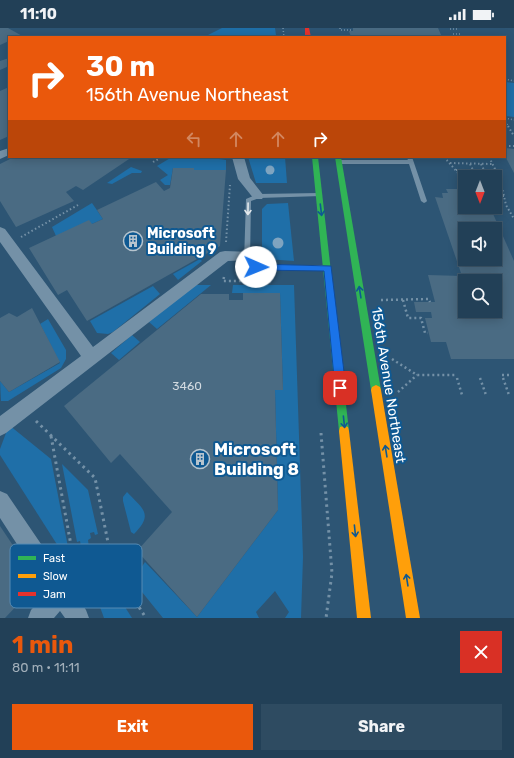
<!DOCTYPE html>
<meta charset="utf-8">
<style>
:root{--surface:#224057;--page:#2e4b61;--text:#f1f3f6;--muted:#a2afba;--line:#3f596d;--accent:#ea580c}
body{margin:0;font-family:Rubik,sans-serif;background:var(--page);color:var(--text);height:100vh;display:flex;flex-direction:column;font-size:15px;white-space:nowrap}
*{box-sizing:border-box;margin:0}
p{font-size:13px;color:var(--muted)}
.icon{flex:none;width:22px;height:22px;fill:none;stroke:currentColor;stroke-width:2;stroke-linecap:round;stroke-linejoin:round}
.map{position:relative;height:590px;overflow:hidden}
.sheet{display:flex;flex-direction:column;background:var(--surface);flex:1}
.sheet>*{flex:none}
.guide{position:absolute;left:8px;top:8px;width:498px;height:122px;border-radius:0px;box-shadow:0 2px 10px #0003,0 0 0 1px var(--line);background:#ea580c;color:#fff;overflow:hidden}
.needle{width:26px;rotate:180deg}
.tools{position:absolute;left:458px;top:142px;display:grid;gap:8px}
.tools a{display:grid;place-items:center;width:44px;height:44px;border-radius:0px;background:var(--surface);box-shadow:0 2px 10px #0003,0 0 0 1px var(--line);font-size:20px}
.pin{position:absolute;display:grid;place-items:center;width:34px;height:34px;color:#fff;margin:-17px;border-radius:8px;box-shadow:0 2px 6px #0006}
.me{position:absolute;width:44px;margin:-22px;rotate:91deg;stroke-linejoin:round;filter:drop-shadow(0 0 3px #0008)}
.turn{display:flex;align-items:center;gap:14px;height:84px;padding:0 12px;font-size:18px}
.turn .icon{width:52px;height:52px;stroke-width:2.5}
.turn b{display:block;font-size:28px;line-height:34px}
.lanes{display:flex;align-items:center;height:38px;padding:0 12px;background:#0003;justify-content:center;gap:20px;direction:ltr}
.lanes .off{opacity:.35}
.round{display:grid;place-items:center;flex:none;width:42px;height:42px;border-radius:0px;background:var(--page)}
.overview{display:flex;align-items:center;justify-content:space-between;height:68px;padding:0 12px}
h1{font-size:24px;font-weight:700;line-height:30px;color:var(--accent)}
.primary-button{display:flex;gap:8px;margin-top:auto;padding:8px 12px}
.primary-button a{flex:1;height:46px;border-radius:0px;background:var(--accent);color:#fff;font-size:16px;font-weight:700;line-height:46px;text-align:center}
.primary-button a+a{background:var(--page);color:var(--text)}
.status{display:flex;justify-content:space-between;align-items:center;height:28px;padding:0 20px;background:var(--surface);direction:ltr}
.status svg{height:11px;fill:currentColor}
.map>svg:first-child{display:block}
</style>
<div class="status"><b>11:10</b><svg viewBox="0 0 49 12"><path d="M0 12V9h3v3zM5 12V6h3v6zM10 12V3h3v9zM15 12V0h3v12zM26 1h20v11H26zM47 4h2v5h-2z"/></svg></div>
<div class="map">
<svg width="514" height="590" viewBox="0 0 514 590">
<rect width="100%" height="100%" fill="#2d5574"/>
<g fill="#1f6fa8">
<polygon points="222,0 275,0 276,7 204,9"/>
<polygon points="505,54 514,55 514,89 505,88"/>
<polygon points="172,129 205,129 226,132 226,142 194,142 194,140 173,140 170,157 165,157 160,152 168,147 157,138"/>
<polygon points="248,129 285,129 287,155 256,155"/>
<polygon points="131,139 142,143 141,145 132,145 112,156 107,155"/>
<polygon points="92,175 103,191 92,196 56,208 52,199"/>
<polygon points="288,175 294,233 265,231 262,224 262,181 267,176"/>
<polygon points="200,231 202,233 178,252 173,246"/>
<polygon points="194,257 211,257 157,301 149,294"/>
<polygon points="233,257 294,257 303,529 301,590 285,590 289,584 275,563 256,584 259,590 163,590 142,564 139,543 145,534 197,589 278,482 275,362 283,362 280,265 232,265"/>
<polygon points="153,258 160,266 113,304 108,306 97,305 90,293"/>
<polygon points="48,291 66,322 66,331 61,340 8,373 1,373 0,353 9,364 60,335 40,296"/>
<polygon points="132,307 140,314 119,332 111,325"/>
<polygon points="9,397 51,431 72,540 0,427 0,421"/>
<polygon points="62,436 88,462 98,506 95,507 94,504 90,505 91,510 88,512 89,520 87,521 87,524 85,526 84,522 82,523 80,513 77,514"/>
<path d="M127 464C143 481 154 486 134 506L131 504 123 473V469Z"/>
<polygon points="109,554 132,590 104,590 96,568"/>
</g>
<g fill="#4a6b83" fill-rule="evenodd">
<polygon points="0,0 8,0 24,9 9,9 9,13 0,17"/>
<polygon points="353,0 438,0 442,9 351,9 349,3 353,3"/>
<polygon points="9,30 9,38 0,42 0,33"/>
<polygon points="9,59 9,108 0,112 0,63"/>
<polygon points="505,120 514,121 514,145 505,128"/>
<polygon points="14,129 132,129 83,162 76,158 66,164 74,173 16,199 0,173 0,136"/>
<polygon points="173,140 194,140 194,142 226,142 220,218 87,293 67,262 58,267 29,220 89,192 92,196 103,191 97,182 156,154 164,163 170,160"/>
<path d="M446 161H465V179H490L514 233V331H451L446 314H431L425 290H432L431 284H416L414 274H435L428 247 462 248 435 169 443 170 442 165H448ZM465 201H495V231H465ZM465 253H495V283H465Z"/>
<polygon points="243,265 280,265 283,362 275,362 278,482 197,589 137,523 172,484 120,426 111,435 64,378 201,266 229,266 229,272 243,272"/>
<polygon points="32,280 60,334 9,364 0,353 0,290 9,285 17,289"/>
<polygon points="0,498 38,555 5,590 0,590"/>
</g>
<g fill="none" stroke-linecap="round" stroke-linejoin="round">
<g stroke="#7491a7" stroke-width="1.5" stroke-dasharray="1 2" stroke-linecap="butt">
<polyline points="283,0 284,9"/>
<polyline points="340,0 340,2 353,2"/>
<polyline points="450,1 459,1"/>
<polyline points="453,6 462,6"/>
<polyline points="235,9 280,8"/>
<polyline points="505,51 514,53"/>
<polyline points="505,90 514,92"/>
<polyline points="507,96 508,99"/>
</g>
<g stroke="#7491a7" stroke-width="2" stroke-dasharray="1.5 2.5" stroke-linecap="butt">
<polyline points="508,98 514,108"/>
<polyline points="505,118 514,118"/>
<polyline points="444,129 465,153"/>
<polyline points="489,129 500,151 506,177 514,191"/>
<polyline points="153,134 162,129"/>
<polyline points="450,135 492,136"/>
<polyline points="470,136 476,148"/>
<polyline points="481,136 487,148"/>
<polyline points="456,142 496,143"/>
<polyline points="461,148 499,149"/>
<polyline points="495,168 504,168"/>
<polyline points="21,209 78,177"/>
<polyline points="226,214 230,157"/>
</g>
<g stroke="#7491a7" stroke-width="2.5" stroke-dasharray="2 3" stroke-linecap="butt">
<polyline points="224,249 223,253 256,253"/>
<polyline points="381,272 429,271 430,274"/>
<polyline points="403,272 408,290 421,290 425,305 428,305"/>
<polyline points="392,331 417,347 456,347"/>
<polyline points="502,347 511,347"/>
<polyline points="457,350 462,367"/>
<polyline points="480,350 486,367"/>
<polyline points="503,350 509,367"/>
<polyline points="398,364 417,347"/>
</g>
<g stroke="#7491a7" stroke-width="3" stroke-dasharray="2.5 4" stroke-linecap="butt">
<polyline points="36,393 95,450 113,539 146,590"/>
<polyline points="321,405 332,545 326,590"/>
<polyline points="51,408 77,550"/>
<polyline points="79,557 113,539"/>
</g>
<g fill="#7491a7" fill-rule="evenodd">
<polygon points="406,129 412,129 427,173 426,174 424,175 421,173 409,136 339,136 336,134 339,132 408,132"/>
<polygon points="319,165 321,166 321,168 259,170 251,173 250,233 257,237 326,237 329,240 328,242 256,242 245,236 244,234 246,171 258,166"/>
</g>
<g fill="#7491a7" fill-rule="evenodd">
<polygon points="9,120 9,127 0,131 0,123"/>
<polygon points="232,129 244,129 250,150 264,168 262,171 254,171 238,151"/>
<polygon points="0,199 5,201 93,319 220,224 225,223 252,224 254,228 252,232 228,233 6,405 0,408 0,388 81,328 0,214"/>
<polygon points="0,463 7,466 86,582 89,590 65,590 60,583 54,590 28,590 31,582 48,564 0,490"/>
</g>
<g fill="#30b455" fill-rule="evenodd">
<polygon points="312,129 318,129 349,403 348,407 344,408 340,407 339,403"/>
<polygon points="335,129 341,129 381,362 380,365 376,367 372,365 371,362"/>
</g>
<g fill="#ff9f0a" fill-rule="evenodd">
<polygon points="376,357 380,359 381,362 420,590 406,590 371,362 372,359"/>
<polygon points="344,398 348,399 349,403 371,590 357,590 339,403 340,399"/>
</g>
<polygon fill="#e5322d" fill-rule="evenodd" points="305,0 309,0 311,9 305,9"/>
</g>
<g fill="#7fa4c0">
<circle cx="270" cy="142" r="4.5"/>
<circle cx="278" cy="215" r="5.5"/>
</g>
<defs><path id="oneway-shaft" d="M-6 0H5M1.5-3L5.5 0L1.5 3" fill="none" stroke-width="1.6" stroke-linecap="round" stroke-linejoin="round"/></defs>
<use stroke="#e3e9ed" href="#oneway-shaft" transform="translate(248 181) rotate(91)"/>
<g stroke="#0f5992">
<use href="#oneway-shaft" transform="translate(321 182) rotate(83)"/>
<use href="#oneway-shaft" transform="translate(360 264) rotate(-99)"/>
<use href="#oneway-shaft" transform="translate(344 394) rotate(84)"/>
<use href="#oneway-shaft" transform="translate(386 423) rotate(-99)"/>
<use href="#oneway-shaft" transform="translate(355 503) rotate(84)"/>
<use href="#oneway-shaft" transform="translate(407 552) rotate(-99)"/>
</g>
<polygon fill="#1a73e8" stroke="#114b97" points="256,236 331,238 346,360 344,363 337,363 335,360 324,243 256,242 252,239"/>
<defs>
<symbol id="building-ring" viewBox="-11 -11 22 22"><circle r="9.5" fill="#0f5992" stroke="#b6c4ce" stroke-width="1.5"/><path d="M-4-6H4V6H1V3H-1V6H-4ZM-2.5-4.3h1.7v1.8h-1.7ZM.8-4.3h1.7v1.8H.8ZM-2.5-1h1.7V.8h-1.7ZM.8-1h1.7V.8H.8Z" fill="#b6c4ce"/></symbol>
</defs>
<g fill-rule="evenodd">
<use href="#building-ring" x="122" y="202" width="22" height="22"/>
<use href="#building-ring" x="189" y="420" width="22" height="22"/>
</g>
<g text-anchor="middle" stroke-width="4" stroke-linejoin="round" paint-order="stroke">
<g font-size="12" fill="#d2dae0">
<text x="187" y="362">3460</text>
</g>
<g font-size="14" font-weight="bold" fill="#fff" stroke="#0f5992" text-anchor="start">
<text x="147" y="210">Microsoft<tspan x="147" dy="16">Building 9</tspan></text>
</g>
<g font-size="14" fill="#fff" stroke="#0f5992">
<text transform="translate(389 357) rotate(81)" y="5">156th Avenue Northeast</text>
</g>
<g font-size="17" font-weight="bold" fill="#fff" stroke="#0f5992" text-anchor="start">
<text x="214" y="427">Microsoft<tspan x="214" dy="20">Building 8</tspan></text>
</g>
</g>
<rect x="10" y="516" width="132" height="64" rx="6" fill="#0f5992" stroke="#578bb3" stroke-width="1"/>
<rect x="18" y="528" width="18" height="4" fill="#30b455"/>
<rect x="18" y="546" width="18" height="4" fill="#ff9f0a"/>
<rect x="18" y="564" width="18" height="4" fill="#e5322d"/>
<g font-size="11" fill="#fff">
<text x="43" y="534">Fast</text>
<text x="43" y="552">Slow</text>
<text x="43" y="570">Jam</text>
</g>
</svg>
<div class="tools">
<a><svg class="needle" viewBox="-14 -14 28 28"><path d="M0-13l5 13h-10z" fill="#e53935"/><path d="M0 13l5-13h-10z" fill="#a2afba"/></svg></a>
<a><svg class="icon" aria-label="sound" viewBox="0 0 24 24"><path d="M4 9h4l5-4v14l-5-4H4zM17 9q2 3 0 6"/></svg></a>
<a><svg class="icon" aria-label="search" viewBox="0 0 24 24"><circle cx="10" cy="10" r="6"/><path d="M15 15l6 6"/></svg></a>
</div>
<div class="pin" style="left:340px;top:360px;background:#d93025"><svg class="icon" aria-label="arrive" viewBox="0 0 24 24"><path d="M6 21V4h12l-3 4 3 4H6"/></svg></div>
<svg class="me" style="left:256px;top:239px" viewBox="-20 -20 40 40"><circle r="19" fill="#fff"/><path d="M0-13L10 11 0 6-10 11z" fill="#1a73e8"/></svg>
<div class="guide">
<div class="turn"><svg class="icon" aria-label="right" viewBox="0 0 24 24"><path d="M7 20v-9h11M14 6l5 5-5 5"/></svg><div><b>30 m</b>156th Avenue Northeast</div></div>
<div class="lanes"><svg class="icon off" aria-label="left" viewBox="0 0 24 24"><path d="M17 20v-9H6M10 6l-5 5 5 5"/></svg><svg class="icon off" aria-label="ahead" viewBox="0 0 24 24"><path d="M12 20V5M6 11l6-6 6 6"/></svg><svg class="icon off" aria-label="ahead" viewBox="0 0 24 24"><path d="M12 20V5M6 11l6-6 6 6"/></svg><svg class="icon" aria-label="right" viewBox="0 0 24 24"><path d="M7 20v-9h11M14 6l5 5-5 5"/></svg></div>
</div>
</div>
<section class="sheet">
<div class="overview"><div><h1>1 min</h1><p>80 m · 11:11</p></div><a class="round" style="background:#d93025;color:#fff"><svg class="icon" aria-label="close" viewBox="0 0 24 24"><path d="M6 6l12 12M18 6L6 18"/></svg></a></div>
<div class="primary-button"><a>Exit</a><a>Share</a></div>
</section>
